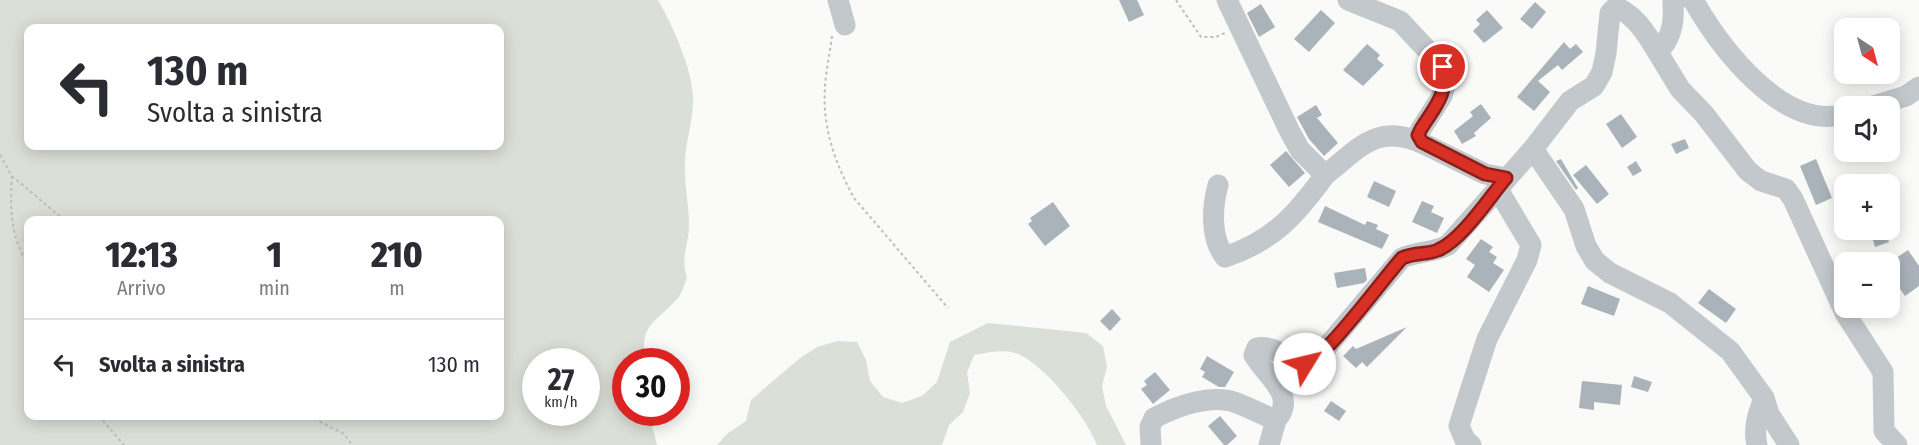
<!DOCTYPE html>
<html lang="it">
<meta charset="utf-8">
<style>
:root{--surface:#fff;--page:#f2f2f3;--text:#2b2b33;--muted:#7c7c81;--line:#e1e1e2}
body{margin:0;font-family:"Fira Sans Condensed",sans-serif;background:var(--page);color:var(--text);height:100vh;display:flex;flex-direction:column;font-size:22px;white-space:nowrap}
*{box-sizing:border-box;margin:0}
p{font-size:20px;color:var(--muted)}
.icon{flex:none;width:33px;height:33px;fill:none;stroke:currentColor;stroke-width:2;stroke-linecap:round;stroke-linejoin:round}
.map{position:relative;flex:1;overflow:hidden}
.details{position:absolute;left:24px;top:216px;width:480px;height:204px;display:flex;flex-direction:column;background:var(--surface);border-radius:12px;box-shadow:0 3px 15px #0003}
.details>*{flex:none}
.guide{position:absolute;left:24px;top:24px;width:480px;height:126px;border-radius:12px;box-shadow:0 3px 15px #0003;background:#fff;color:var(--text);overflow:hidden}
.needle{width:39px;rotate:144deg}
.fabs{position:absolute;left:1834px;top:18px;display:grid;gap:12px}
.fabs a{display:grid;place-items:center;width:66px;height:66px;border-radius:12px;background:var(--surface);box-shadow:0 3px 15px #0003;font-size:30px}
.speed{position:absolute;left:522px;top:348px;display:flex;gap:12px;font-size:30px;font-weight:700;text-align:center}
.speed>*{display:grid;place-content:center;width:78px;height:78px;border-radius:50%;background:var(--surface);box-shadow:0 3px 15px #0003;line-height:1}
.speed small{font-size:15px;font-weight:400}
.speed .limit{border:9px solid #d22;background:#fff;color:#111}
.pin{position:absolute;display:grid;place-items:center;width:51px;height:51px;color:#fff;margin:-26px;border:3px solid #fff;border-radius:50%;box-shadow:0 2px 6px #0007}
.me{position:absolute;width:66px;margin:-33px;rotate:54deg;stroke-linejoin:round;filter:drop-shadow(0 0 4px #0008)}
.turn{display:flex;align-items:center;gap:21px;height:126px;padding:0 24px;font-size:27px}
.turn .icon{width:78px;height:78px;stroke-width:2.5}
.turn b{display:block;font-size:42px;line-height:51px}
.eta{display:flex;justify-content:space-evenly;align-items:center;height:102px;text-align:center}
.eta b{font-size:36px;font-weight:800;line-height:42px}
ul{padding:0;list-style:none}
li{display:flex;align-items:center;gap:18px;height:90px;padding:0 24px;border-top:2px solid var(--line)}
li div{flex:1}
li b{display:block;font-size:22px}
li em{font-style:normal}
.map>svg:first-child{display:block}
</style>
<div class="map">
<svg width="1919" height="445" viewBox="0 0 1919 445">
<rect width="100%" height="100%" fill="#fafaf8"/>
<g fill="#dadfd7" fill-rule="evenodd">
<path d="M0 0H658C673 26 695 74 693 104 692 125 685 144 685 164 684 184 689 204 689 224 689 245 680 257 687 278 684 285 682 294 677 299 655 324 640 322 645 361L626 362V412L649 413 657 445H0ZM28 28H500V146H28ZM28 220H500V416H28ZM536 362H586V412H536Z"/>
<path d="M988 323 1086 333 1103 346 1107 367 1102 386 1106 406 1126 445H1097C1087 418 1043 362 1015 353 1003 349 986 353 974 355L967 373 970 393 963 412 949 425 942 445H717L728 433 746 421 751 400 800 358 817 347 838 341 857 342 866 360 870 381 883 397 902 403 922 396 937 382 950 342Z"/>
</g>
<g fill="#aab3b9">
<polygon points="1119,0 1137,0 1144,15 1129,22"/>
<polygon points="1535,2 1546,12 1532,29 1520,19"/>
<polygon points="1261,4 1275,27 1259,37 1247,13"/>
<polygon points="1321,10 1335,23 1309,52 1294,39"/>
<polygon points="1487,10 1503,28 1484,43 1473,31 1480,24 1476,20"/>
<polygon points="1564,42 1570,49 1576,44 1583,52 1562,70 1558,65 1538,81 1550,92 1534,111 1517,97"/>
<polygon points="1367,44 1380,55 1377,59 1384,65 1363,86 1343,70"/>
<polygon points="1481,104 1491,118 1474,133 1476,136 1462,144 1454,131 1473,116 1470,112"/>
<polygon points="1316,105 1322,115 1317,118 1338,143 1324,156 1309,139 1297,117"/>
<polygon points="1621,114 1637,137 1622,148 1606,124"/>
<polygon points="1685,139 1689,148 1676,154 1671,144"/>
<polygon points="1286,151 1305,173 1289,187 1270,165"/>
<polygon points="1561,159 1578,188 1576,190 1556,161"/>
<polygon points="1816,159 1832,198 1816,205 1800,166"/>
<polygon points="1636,161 1642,171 1633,176 1627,167"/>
<polygon points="1586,165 1609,194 1597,204 1573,175"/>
<polygon points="1374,181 1396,191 1389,207 1367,197"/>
<polygon points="1422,201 1434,206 1431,212 1444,218 1437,233 1412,222"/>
<polygon points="1053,202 1070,226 1045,246 1028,224 1032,221 1030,218"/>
<polygon points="1325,206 1365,225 1367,221 1378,225 1376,229 1389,235 1382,249 1318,222"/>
<polygon points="1870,230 1885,230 1889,242 1875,247"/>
<polygon points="1481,239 1493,247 1489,252 1497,257 1493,263 1504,270 1489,292 1467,277 1475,265 1466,259"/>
<polygon points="1908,250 1919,266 1919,286 1905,296 1890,274 1890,262"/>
<polygon points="1365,268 1367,280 1364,283 1337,288 1334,273"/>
<polygon points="1588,286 1620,299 1614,316 1581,304"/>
<polygon points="1709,289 1736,309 1726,323 1698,303"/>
<polygon points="1112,309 1121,319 1110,331 1100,321"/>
<polygon points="1407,327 1367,367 1362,362 1356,368 1343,356 1353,346 1356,349"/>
<polygon points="1207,356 1234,372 1225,387 1219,387 1202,377 1205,372 1200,369"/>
<polygon points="1155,372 1170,390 1153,404 1141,389 1147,385 1144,381"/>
<polygon points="1634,376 1652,382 1648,392 1631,387"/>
<polygon points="1582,381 1622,385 1620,405 1594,402 1594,410 1579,408"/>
<polygon points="1331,401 1346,411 1339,421 1324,411"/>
<polygon points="1220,416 1237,436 1227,445 1224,445 1208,426"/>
</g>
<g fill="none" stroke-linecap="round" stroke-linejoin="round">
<g stroke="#bbbfc2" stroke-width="2" stroke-dasharray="3 3" stroke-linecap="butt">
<polyline points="1176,0 1201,37 1216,37 1225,33"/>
<path d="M832 36C830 53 826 70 825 87 822 127 835 163 854 198L948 308"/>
<polyline points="0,155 12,176 64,220"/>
<path d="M12 176C10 207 10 237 28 264"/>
<polyline points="99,416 124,445"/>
<polyline points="309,416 344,434 352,445"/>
</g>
<g stroke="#c3c8cc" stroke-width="21">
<polyline points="838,0 845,25"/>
<path d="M1227 0 1290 132 1300 150 1325 175C1360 148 1376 123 1422 143"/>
<polyline points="1348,0 1400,21 1443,67 1446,81 1442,96 1421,129 1418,135 1422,143 1485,174 1506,178"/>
<path d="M1693 0C1720 47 1783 132 1845 114"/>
<polyline points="1652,43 1680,89 1704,114 1748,171 1761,181 1786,189 1793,199 1845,313 1883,372 1884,431 1897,445"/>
<polyline points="1873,106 1906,96 1919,87"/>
<polyline points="1533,149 1574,209 1586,246 1595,261 1610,273 1670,303 1730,351 1764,398 1769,414 1789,445"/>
<path d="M1218 185C1212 207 1210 238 1225 257 1273 241 1296 215 1325 175"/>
<path d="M1151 445 1150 427 1154 418C1177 406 1212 393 1237 403 1250 408 1263 415 1276 420 1298 396 1266 376 1254 355L1257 348C1277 344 1294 367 1314 362L1402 258C1418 251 1433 253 1448 245L1533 149 1570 101 1594 86 1602 72 1606 53 1610 13 1616 7C1633 15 1642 27 1652 43L1663 46C1673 33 1674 19 1673 3L1677 0"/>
<polyline points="1269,445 1276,420"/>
<polyline points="1471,445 1465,440 1459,426 1465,407 1487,339 1527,260 1531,245 1497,188"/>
<path d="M1757 445C1753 428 1758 414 1764 398"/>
</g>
</g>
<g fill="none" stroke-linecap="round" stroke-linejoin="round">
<defs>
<path id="route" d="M1305 364C1325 359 1383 279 1402 258 1416 252 1427 255 1438 250 1461 241 1489 198 1506 178L1485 174 1422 142 1418 135 1421 129C1434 108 1449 93 1443 67"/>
</defs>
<use href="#route" stroke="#8d1f18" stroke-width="15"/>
<use href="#route" stroke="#d93025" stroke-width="10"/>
</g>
</svg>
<div class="fabs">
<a><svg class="needle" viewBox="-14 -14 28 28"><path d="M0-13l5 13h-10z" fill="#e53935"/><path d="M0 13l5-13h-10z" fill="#7c7c81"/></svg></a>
<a><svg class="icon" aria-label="sound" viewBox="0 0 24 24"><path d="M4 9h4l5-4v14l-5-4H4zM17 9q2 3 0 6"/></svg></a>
<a>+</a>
<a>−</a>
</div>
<div class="speed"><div>27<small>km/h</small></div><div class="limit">30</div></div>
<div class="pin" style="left:1443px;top:67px;background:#d93025"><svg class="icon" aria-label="arrive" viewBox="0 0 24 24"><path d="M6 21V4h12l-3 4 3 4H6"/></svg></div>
<svg class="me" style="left:1305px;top:364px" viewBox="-20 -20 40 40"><circle r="19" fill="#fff"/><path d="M0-13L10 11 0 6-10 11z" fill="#d93025"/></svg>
<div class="guide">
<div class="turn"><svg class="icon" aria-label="left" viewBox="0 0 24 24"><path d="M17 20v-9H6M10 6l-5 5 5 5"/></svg><div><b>130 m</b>Svolta a sinistra</div></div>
</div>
<section class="details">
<div class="eta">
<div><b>12:13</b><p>Arrivo</p></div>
<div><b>1</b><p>min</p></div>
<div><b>210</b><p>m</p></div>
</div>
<ul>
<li><svg class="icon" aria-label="left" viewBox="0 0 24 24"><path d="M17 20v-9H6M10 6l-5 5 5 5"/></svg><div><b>Svolta a sinistra</b></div><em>130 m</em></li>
</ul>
</section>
</div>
